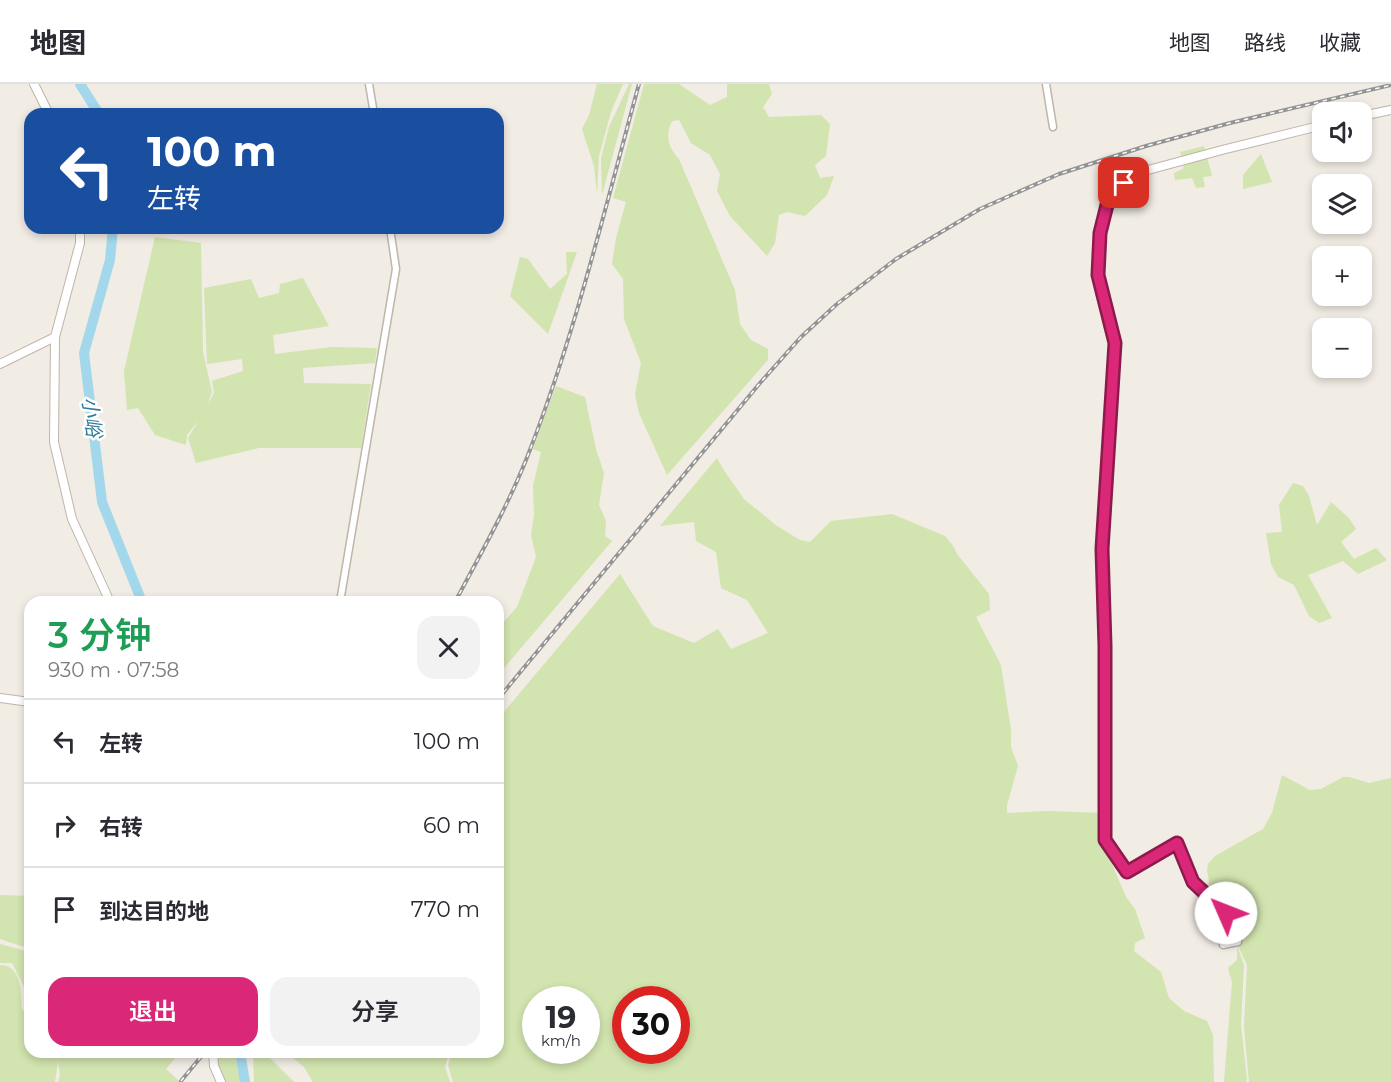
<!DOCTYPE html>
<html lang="zh">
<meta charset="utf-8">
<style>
:root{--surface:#fff;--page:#f2f2f3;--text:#2b2b33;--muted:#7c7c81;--line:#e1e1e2;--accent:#db2777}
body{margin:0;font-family:Montserrat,"Noto Sans SC",sans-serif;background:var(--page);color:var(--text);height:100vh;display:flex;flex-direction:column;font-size:22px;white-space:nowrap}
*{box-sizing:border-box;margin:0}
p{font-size:20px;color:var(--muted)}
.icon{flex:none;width:33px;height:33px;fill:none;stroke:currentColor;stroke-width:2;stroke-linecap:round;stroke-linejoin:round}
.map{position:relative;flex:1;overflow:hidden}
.drawer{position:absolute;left:24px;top:512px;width:480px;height:462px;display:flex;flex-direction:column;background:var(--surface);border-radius:18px;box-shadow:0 3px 9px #0003}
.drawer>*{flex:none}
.top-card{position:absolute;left:24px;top:24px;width:480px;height:126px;border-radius:18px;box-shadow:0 3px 9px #0003;background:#1a4fa0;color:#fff;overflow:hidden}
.tools{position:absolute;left:1312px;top:18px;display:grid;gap:12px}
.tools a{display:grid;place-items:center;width:60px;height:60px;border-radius:12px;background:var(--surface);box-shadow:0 3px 9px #0003;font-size:30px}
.speed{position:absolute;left:522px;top:902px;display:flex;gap:12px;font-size:30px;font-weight:700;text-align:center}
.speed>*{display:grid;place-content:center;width:78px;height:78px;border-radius:50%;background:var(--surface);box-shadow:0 3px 9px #0003;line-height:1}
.speed small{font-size:15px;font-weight:400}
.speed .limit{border:9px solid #d22;background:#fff;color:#111}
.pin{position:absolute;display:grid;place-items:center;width:51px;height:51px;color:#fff;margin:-26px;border-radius:12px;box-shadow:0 3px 9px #0006}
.me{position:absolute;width:66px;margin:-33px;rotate:314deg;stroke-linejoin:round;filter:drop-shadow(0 0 4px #0008)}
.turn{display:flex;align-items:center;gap:21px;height:126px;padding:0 24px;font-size:27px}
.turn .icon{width:78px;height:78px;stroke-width:2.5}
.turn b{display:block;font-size:42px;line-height:51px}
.round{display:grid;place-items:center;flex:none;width:63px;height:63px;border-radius:18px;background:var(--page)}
.headline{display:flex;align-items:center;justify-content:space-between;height:102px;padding:0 24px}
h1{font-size:36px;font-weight:600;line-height:45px;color:#1e9e55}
.button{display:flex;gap:12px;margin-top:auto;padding:12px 24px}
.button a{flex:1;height:69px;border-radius:18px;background:var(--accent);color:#fff;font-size:24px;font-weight:600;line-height:69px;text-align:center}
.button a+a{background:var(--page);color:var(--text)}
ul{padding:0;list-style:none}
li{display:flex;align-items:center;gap:18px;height:84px;padding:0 24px;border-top:2px solid var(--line)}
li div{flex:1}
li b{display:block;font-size:22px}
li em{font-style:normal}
header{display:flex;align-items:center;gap:36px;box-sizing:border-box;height:84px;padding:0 30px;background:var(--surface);border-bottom:2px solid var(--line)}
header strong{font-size:28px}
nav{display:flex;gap:33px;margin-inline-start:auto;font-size:21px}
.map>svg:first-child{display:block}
</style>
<header>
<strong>地图</strong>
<nav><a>地图</a><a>路线</a><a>收藏</a></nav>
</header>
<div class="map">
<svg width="1391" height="998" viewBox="0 0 1391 998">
<rect width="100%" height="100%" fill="#f1ece4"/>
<g fill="#d2e4af" fill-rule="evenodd">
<polygon points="597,0 623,0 611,28 599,72 597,110 594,82 582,45 589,31"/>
<polygon points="629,0 632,0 602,111 601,74 609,43"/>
<path d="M644 0H679L710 21 727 13V0H769L772 10 763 23 769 33 821 31 830 40 826 72 815 81 820 94 834 92 827 111 805 132 787 128 779 131 775 159 767 172 730 132 717 107 720 90 710 71 691 59 679 36 672 37C665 52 668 63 679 75L735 206 740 240 751 256 768 265V276L667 391 639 329 635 310 641 279 624 235 623 195 612 180 616 154 626 118 613 114Z"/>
<polygon points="1204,62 1212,92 1203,93 1205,103 1196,104 1192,94 1175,96 1174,89 1183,85 1184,79 1180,68"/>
<polygon points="1261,70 1272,98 1243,105 1243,91"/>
<polygon points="155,153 201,159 203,268 212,308 208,320 214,309 212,297 243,287 242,275 207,280 204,204 251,195 259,214 279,209 280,200 303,194 329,242 273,251 275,270 331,263 377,264 375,279 303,284 304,299 371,300 361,364 259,364 196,379 188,354 199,336 187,351 186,361 155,351 138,324 127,326 124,287"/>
<polygon points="566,168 577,168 548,250 510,212 520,173 528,175 550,205 567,190"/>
<polygon points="556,302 585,313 596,365 604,389 599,421 606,437 605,452 612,457 498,591 498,539 502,540 517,523 536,473 531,451 534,431 533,402 541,368 533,365"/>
<path d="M717 374 723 385 744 415 777 442 800 456 810 458 831 437 892 430 945 452 954 463 957 470 989 510 990 526 976 533 1001 581 1011 646V663L1018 682 1007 721V729L1048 727 1103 729 1104 761 1126 813 1135 825 1145 854 1135 859 1134 867 1161 888 1169 914 1184 927 1207 937 1213 951 1214 998H453L448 981 452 968H498V635L620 490 653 542 694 559 718 545 731 565 768 549 747 516 721 504 716 468 696 457 694 438 660 442ZM536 915H586V966H536ZM626 915H676V966H626Z"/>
<polygon points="1293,399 1303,402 1309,412 1317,441 1331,418 1349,434 1356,445 1341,458 1354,475 1376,464 1387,476 1358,490 1343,477 1308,491 1332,534 1319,539 1309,532 1294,501 1278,493 1271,480 1266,449 1282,448 1279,421"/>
<polygon points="1282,691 1310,706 1321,705 1343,693 1349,693 1369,699 1391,694 1391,998 1249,998 1244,943 1247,881 1234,853 1222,851 1229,839 1233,827 1210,803 1207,786 1208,780 1215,772 1263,745 1272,729"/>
<polygon points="0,811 30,812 30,863 21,862 0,855"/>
<polygon points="0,860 30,868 30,930 26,925 24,903 12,879 0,879"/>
<polygon points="1237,862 1244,881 1241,941 1247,995 1246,998 1224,998 1232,898 1228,884 1237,876"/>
<path d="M0 881C22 881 21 909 22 925L30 934V968H54L58 976 57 968H180L166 985 180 998H58L60 991 58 978 55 998H0Z"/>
<polygon points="215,968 234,968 242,998 223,998"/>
<polygon points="253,968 264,968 294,998 254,998"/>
<polygon points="286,968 449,968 445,983 450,998 313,998 304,983"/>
</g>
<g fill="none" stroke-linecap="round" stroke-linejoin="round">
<g stroke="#a3d7ec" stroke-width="10">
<polyline points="80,0 99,30"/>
<polyline points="113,144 110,176 84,269 102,418 142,518"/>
<polyline points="240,968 245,998"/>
</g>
<defs>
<g id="minor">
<polyline points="369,0 374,30"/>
<polyline points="1046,0 1053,43"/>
<polyline points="340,518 396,185 390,144"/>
<polyline points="1106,717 1105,756 1127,788 1177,759 1193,798 1226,829 1223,861 1238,858 1236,810"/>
</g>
<g id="tertiary">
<polyline points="34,0 49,30"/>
<polyline points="1362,32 1391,26"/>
<polyline points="80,144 80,159 55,253 54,358 72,435 110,518"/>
<polyline points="0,280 55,253"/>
<polyline points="0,614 30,618"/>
<polyline points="1106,717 1105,562 1102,465 1115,259 1098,191 1100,149 1110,109 1137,89 1222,66 1323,41"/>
<polyline points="213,968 214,982 221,998"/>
</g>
</defs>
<use href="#minor" stroke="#bfb5aa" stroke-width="9"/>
<use href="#tertiary" stroke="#bfb5aa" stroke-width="10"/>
<use href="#minor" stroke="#fff" stroke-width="6"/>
<use href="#tertiary" stroke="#fff" stroke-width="8"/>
<defs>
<g id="rail">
<path d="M455 518C481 469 508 422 528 371 575 251 605 124 639 0"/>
<polyline points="498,615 760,299 801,253 837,220 896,175 980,125 1059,90 1146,62 1230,39 1391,1"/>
<polyline points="181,997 205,968"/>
</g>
</defs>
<use href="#rail" stroke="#949494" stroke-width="4"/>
<use href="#rail" stroke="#fff" stroke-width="1.5" stroke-dasharray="4.5" stroke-linecap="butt"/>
</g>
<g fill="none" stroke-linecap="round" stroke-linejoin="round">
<defs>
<polyline id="route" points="1124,99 1110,109 1100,149 1098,191 1115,259 1102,465 1105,562 1105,756 1127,788 1177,759 1193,798 1226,829"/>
</defs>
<use href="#route" stroke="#8e194d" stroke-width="15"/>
<use href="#route" stroke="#db2777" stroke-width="10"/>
</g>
<g text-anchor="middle" stroke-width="5" stroke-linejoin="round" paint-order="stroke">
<g font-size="20" font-style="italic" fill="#307a9a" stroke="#fff">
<text transform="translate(92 333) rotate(83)" y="7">小峪</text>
</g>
</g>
</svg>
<div class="tools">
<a><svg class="icon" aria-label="sound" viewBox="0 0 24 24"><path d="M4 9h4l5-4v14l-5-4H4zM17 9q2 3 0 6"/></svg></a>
<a><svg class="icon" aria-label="layers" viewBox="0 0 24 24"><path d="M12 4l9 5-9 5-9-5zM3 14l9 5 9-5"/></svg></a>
<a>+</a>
<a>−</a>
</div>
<div class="speed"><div>19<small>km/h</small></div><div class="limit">30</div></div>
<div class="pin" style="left:1124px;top:99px;background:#d93025"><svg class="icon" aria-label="arrive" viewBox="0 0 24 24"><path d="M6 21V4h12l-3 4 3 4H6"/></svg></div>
<svg class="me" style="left:1226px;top:829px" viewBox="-20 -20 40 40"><circle r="19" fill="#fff"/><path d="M0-13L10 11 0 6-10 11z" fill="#db2777"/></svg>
<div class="top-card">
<div class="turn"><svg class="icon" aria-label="left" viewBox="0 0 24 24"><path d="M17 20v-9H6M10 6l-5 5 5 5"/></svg><div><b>100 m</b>左转</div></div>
</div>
<section class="drawer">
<div class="headline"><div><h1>3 分钟</h1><p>930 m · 07:58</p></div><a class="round"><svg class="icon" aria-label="close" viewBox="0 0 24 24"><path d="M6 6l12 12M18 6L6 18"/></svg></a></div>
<ul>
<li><svg class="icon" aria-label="left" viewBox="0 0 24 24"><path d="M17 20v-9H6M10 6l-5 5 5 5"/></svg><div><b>左转</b></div><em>100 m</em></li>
<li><svg class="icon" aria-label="right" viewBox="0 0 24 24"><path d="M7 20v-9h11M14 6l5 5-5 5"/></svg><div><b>右转</b></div><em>60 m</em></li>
<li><svg class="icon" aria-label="arrive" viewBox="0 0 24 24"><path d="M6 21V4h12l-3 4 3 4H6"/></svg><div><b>到达目的地</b></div><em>770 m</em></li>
</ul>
<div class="button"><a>退出</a><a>分享</a></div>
</section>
</div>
